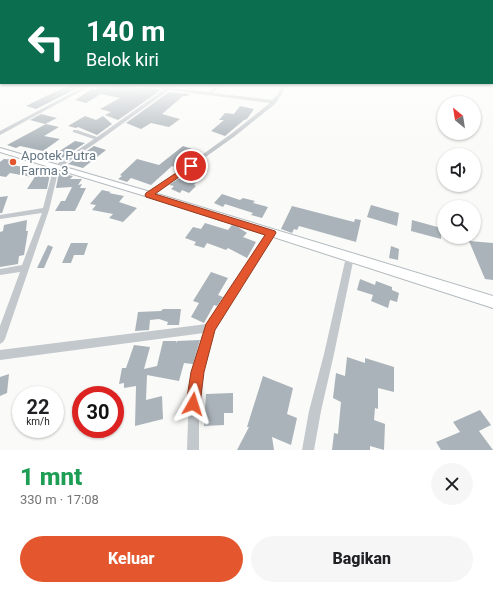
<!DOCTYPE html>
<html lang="id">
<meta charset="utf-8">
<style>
:root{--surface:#fff;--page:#f6f6f6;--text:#202124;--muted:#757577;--accent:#e4572e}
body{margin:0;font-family:Roboto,sans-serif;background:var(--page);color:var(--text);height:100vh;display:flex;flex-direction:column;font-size:15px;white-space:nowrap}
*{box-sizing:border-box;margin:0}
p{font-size:13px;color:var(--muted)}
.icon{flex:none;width:22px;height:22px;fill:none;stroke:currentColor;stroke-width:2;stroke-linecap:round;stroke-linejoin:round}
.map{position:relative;height:450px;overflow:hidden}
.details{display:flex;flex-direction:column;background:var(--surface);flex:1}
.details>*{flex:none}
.guide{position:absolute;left:0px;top:0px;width:493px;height:84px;box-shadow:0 1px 3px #0004;background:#0b6e4f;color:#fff;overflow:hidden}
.needle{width:26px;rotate:330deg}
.controls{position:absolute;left:437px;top:96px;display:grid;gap:8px}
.controls a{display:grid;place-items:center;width:44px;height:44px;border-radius:50%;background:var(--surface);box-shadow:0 1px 3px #0004;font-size:20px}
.speed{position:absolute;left:12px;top:386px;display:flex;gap:8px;font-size:20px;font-weight:700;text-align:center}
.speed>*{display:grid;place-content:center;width:52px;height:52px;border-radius:50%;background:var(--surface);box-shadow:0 1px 3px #0004;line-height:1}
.speed small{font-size:10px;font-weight:400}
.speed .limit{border:6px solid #d22;background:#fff;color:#111}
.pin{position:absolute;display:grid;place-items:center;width:34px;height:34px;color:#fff;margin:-17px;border:2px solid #fff;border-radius:50%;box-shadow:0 1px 4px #0007}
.me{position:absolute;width:44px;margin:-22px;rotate:6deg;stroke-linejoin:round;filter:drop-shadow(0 0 3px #0008)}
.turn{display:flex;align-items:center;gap:14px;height:84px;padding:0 20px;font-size:18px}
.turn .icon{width:52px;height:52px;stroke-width:2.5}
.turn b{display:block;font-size:28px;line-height:34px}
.round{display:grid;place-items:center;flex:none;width:42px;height:42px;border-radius:21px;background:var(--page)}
.head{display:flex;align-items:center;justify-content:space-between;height:68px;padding:0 20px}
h1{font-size:24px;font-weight:800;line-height:30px;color:#1e9e55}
.cta{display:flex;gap:8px;margin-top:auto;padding:8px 20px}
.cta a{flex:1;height:46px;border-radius:24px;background:var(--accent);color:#fff;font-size:16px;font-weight:800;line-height:46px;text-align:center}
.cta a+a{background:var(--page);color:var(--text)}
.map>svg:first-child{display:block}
</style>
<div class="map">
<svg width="493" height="450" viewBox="0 0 493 450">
<rect width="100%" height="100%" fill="#fafaf8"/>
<g fill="#aab3b9">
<polygon points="71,85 84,85 36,109 26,106 46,96"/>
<polygon points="113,85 143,89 144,87 161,90 118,120 105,115 111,112 100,109 120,98 101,94 86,103 75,100 92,89 95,90 100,87 109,88"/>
<polygon points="169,92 190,94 187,96 183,96 162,114 180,119 169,127 151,123 141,129 126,123"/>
<polygon points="240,106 254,109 247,119 244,120 225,136 211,131 224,120 219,120 225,113 234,114"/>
<polygon points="41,114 57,118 45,124 30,120"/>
<polygon points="85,116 96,120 103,116 112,124 97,135 78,127 76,128 68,126"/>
<polygon points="46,124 59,127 44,136 60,139 43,151 20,146 16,148 7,145"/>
<polygon points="75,141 85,143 58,161 49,158"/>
<polygon points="94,146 106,150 83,168 68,164"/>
<polygon points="183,146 195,150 175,167 172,166 151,185 131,178 127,182 118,179 122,176 120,175 137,159 159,165"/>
<polygon points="4,159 17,160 12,165 40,170 32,177 10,173 6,177 0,176 0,162"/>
<polygon points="59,173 73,176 70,179 82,179 78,185 82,184 80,188 86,188 75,211 55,211 61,201 65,201 72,187 56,188"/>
<polygon points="50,174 47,189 27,189 36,175"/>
<polygon points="185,174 196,177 194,179 198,180 194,185 196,186 189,193 182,190 180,193 171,189 174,186 169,185"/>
<polygon points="102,190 111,192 109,193 124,196 119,202 137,208 123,222 109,218 113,214 92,210 96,205 90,204"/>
<polygon points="222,194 240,200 243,198 255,201 253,203 268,207 262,218 251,215 253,213 225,204 223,207 214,203"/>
<polygon points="8,196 2,213 0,213 0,197"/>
<polygon points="371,205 399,213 397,226 367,217"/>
<polygon points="292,206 354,222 355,219 361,220 356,242 299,226 297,230 294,229 292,233 281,229"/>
<polygon points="27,220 26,231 28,231 24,255 19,256 18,264 0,267 0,232 3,231 4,225"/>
<polygon points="412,220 441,228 441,239 411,231"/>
<polygon points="205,223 228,230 232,225 238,227 247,233 243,237 256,242 247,258 228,248 226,250 207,243 204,248 194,245 196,242 185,238 193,227 201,229"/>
<polygon points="469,241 493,243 493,280 485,279"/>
<polygon points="71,243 88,243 84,255 74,255 71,263 62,263"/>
<polygon points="48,245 53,247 44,268 37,268"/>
<polygon points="391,246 399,249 398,260 389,258"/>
<polygon points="211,272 228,278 218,295 223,297 217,306 214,305 204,323 191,317 199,303 193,301"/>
<polygon points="360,279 375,285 376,281 392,287 392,290 399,293 397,302 390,300 388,308 371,301 373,295 357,290"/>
<polygon points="163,309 181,309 179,325 167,325 168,322 159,319 150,320 149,330 135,331 138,312 161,311"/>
<polygon points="200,340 193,364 184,363 179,381 147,375 146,400 162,396 163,419 135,426 136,386 124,388 124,383 119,384 122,368 126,368 134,345 150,347 144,369 157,366 163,341 176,341 176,343 177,341"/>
<polygon points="347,357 365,363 365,358 394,367 394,392 378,388 378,409 375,408 374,420 385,424 384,450 370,446 370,450 332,450 334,433 338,434 341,402 333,398 336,373 345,376"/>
<polygon points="9,374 7,393 0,396 0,377"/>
<polygon points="263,376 293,388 287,414 297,418 291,445 272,437 274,450 237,450 249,427 247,427"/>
<polygon points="233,393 233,413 224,413 224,425 204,426 206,394"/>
<polygon points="480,410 491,425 479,431 493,450 441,450 436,442 460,432 453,422"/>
</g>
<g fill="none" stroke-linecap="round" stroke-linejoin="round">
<defs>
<polygon id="secondary" points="0,148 171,198 493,296 493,308 165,202 0,152"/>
</defs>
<use href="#secondary" stroke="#b3babf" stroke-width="2"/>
<g fill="#c3c8cc" fill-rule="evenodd">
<polygon points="87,85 92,85 0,135 0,131"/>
<polygon points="139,85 168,87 170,85 175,85 172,88 209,92 216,85 220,85 213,93 272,100 278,94 281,85 285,85 282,94 275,104 235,136 151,196 149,197 146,195 231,134 270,103 169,90 100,140 59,168 49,210 5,339 3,342 0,344 0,326 20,272 0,275 0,269 22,265 42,213 0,219 0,215 43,208 54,166 94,139 73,132 73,130 77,130 97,137 165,89"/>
<polygon points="271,230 274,231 275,233 274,235 214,330 206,355 199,393 199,450 187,450 189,393 196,355 204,333 0,360 0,350 207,324 268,231"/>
<polygon points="350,254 353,255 354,257 334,354 321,411 314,450 302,450 309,411 324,354 346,257 347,255"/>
</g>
<use href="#secondary" fill="#fff" fill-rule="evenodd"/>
</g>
<linearGradient id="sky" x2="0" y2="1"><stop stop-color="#96bcdc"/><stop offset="0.57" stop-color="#fdfdfc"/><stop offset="1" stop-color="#fdfdfc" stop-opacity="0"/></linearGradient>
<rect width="493" height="148" fill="url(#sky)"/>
<polygon fill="#e4572e" stroke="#94391e" points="191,163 194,166 193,167 155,194 275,231 276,233 215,330 204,372 200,404 198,409 193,412 188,409 186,404 191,372 206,324 265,235 146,197 145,195 146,193"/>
<circle fill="#e4572e" stroke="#fff" stroke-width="1.5" cx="13" cy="162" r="4"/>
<g text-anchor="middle" stroke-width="4" stroke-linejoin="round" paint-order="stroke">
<g font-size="13" fill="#657683" stroke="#fff" text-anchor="start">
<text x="21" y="160">Apotek Putra<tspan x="21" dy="15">Farma 3</tspan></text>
</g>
</g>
</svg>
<div class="controls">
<a><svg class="needle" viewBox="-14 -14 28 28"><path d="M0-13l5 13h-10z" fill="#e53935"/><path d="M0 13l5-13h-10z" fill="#757577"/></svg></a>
<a><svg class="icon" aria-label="sound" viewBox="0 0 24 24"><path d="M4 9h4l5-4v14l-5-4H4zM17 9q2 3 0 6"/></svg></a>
<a><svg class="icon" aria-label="search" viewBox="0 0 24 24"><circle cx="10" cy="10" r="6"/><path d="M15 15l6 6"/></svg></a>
</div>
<div class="speed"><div>22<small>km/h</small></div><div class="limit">30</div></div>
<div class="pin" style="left:191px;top:166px;background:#d93025"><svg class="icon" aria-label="arrive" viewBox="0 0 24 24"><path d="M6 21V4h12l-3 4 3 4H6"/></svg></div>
<svg class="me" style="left:193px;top:404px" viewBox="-20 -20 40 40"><path d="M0-17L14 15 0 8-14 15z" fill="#e4572e" stroke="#fff" stroke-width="4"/></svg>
<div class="guide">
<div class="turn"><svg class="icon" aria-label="left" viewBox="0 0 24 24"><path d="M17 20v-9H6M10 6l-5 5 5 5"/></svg><div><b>140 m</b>Belok kiri</div></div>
</div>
</div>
<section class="details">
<div class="head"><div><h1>1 mnt</h1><p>330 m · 17:08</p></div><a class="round"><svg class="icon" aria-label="close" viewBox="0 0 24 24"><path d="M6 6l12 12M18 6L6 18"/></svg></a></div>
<div class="cta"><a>Keluar</a><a>Bagikan</a></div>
</section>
